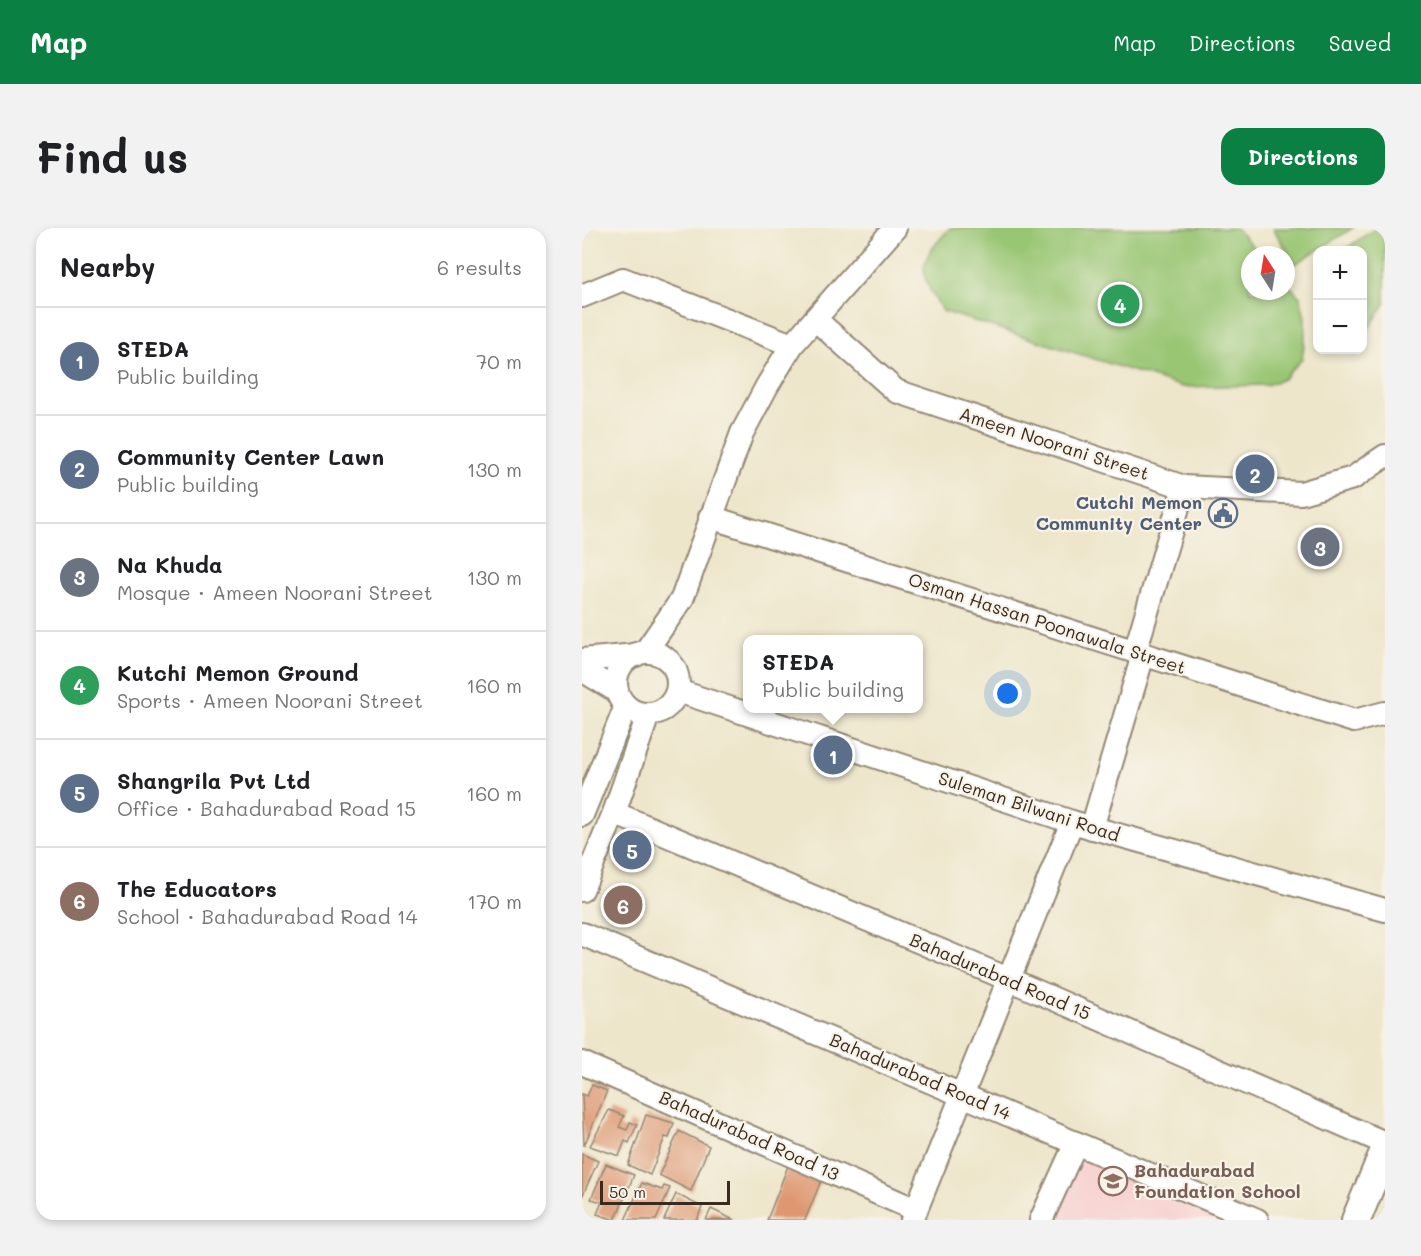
<!DOCTYPE html>
<html lang="en">
<head>
<meta charset="utf-8">
<style>
	:root { --surface:#fff; --page:#f2f2f2; --text:#202124; --muted:#757577; --line:#e0e0e0; --accent:#0b8043 }
	body { margin:0; font-family:Mali,sans-serif; background:var(--page); color:var(--text) }
	.controls { position:absolute; right:18px; top:18px; display:grid; overflow:hidden; border-radius:12px; box-shadow:0 3px 9px #0003 }
	.controls button { width:54px; height:54px; display:grid; place-items:center; padding:0; border:0; border-bottom:2px solid var(--line); background:var(--surface); color:var(--text); font:30px sans-serif }
	.compass { position:absolute; left:659px; top:18px; width:54px; height:54px; border-radius:50%; background:var(--surface); box-shadow:0 3px 9px #0003; rotate:348deg }
	.scale { position:absolute; left:18px; bottom:15px; width:130px; box-sizing:border-box; padding-left:6px; border:3px solid #3b2a1e; border-top:0; font-size:16px; line-height:21px; white-space:nowrap; color:#3b2a1e; -webkit-text-stroke:4px #f7f3e8; paint-order:stroke }
	.you { position:absolute; left:426px; top:466px; width:21px; height:21px; margin:-15px; border:4px solid #fff; border-radius:50%; background:#1a73e8; box-shadow:0 0 0 9px #1a73e833 }
	.badge { display:grid; place-items:center; width:39px; height:39px; border-radius:50%; background:var(--accent); color:#fff; font-size:20px; font-weight:700 }
	.pin { position:absolute; translate:-50% -50%; border:3px solid #fff; box-shadow:0 2px 6px #0006 }
	.popup { position:absolute; left:161px; top:407px; width:180px; height:78px; box-sizing:border-box; display:grid; place-content:center; border-radius:12px; background:var(--surface); filter:drop-shadow(0 2px 4px #0005); font-size:20px; white-space:nowrap; color:var(--muted) }
	.popup b { font-size:22px; color:var(--text) }
	.popup::after { content:''; position:absolute; left:50%; top:100%; margin-left:-12px; border:12px solid transparent; border-top-color:var(--surface) }
	.list { margin:0; padding:0; list-style:none }
	h2 { display:flex; justify-content:space-between; align-items:center; height:78px; margin:0; padding:0 24px; font-size:26px }
	h2 small { font-size:20px; font-weight:400; color:var(--muted) }
	.list li { display:grid; grid-template-columns:39px 1fr auto; gap:18px; align-items:center; box-sizing:border-box; height:108px; padding:0 24px; border-top:2px solid var(--line) }
	.list b { display:block; font-size:22px; white-space:nowrap }
	.list p { margin:0; font-size:20px; white-space:nowrap; color:var(--muted) }
	.list em { font-size:20px; font-style:normal; color:var(--muted) }
	.map { position:relative; flex:none; width:803px; height:992px; overflow:hidden; border-radius:18px }
	header { display:flex; align-items:center; gap:36px; box-sizing:border-box; height:84px; padding:0 30px; background:var(--accent); color:#fff }
	header strong { font-size:28px }
	nav { display:flex; gap:33px; margin-inline-start:auto; font-size:21px }
	.intro { display:flex; align-items:center; justify-content:space-between; box-sizing:border-box; height:144px; padding:0 36px }
	h1 { margin:0; font-size:42px }
	.button { padding:15px 27px; border-radius:18px; background:var(--accent); color:#fff; font-size:21px; font-weight:700 }
	main { display:flex; gap:36px; padding:0 36px }
	aside { flex:1; background:var(--surface); border-radius:18px; box-shadow:0 3px 9px #0003 }
	.map>svg:first-child { display:block }
	.built { fill:#f7d0cf }
	.green { fill:#99c673; stroke:#6a7848; stroke-width:1.5 }
	.building { fill:#de9771 }
	.lines { fill:none; stroke-linecap:round; stroke-linejoin:round }
	.minor-casing { stroke:#948874; stroke-width:26 }
	.major-casing { stroke:#948874; stroke-width:32 }
	.minor { stroke:#fff; stroke-width:22 }
	.major { stroke:#fff; stroke-width:28 }
	.labels { text-anchor:middle; stroke-width:4.5; stroke-linejoin:round; paint-order:stroke }
	.street-label { font-size:18px; fill:#3b2a1e; stroke:#f7f3e8 }
	.service-label { font-size:18px; font-weight:bold; fill:#4e5e75; stroke:#f7f3e8; text-anchor:end }
	.education-label { font-size:18px; font-weight:bold; fill:#785e54; stroke:#f7f3e8; text-anchor:start }
</style>
</head>
<body>
<header>
<strong>Map</strong>
<nav><a>Map</a><a>Directions</a><a>Saved</a></nav>
</header>
<div class="intro"><h1>Find us</h1><a class="button">Directions</a></div>
<main>
<aside>
<h2>Nearby<small>6 results</small></h2>
<ul class="list">
<li><span class="badge" style="background:#5c6f8a">1</span><div><b>STEDA</b><p>Public building</p></div><em>70 m</em></li>
<li><span class="badge" style="background:#5c6f8a">2</span><div><b>Community Center Lawn</b><p>Public building</p></div><em>130 m</em></li>
<li><span class="badge" style="background:#6b7280">3</span><div><b>Na Khuda</b><p>Mosque · Ameen Noorani Street</p></div><em>130 m</em></li>
<li><span class="badge" style="background:#2e9e5b">4</span><div><b>Kutchi Memon Ground</b><p>Sports · Ameen Noorani Street</p></div><em>160 m</em></li>
<li><span class="badge" style="background:#5c6f8a">5</span><div><b>Shangrila Pvt Ltd</b><p>Office · Bahadurabad Road 15</p></div><em>160 m</em></li>
<li><span class="badge" style="background:#8d6e63">6</span><div><b>The Educators</b><p>School · Bahadurabad Road 14</p></div><em>170 m</em></li>
</ul>
</aside>
<div class="map">
<svg width="803" height="992" viewBox="0 0 803 992">
	<rect width="100%" height="100%" fill="#f7f3e8"/>
	<filter id="ink" filterUnits="userSpaceOnUse"><feTurbulence type="fractalNoise" baseFrequency=".0167" numOctaves="2"/><feDisplacementMap in="SourceGraphic" scale="12" xChannelSelector="R" yChannelSelector="G"/><feConvolveMatrix kernelMatrix="1 2 1 2 8 2 1 2 1" color-interpolation-filters="sRGB"/></filter>
	<filter id="wash" filterUnits="userSpaceOnUse"><feTurbulence type="fractalNoise" baseFrequency=".008" numOctaves="4" result="noise"/><feDisplacementMap in="SourceGraphic" scale="24" xChannelSelector="R" yChannelSelector="G"/><feGaussianBlur stdDeviation="1.35" result="paint"/><feColorMatrix in="noise" values="0 0 0 0 0 0 0 0 0 0 0 0 0 0 0 0 0 1.4 0 .05"/><feComposite in="paint" operator="in"/></filter>
	<g filter="url(#wash)">
		<rect width="100%" height="100%" fill="#eee6cb"/>
		<path class="built" d="M494,915l183,77h-218z"/>
		<g class="green">
			<path d="M368,0h286l25,27h-11v36h36v-9l14,15 5,20v20l-3,22 -19,20 -17,6 -83,2 -240,-76c-26,-39 -26,-48 7,-83z"/>
			<path d="M691,0h80l-58,36z"/>
			<path d="M794,0h9v76l-20,30 -3,-84h-18z"/>
		</g>
		<g id="blocks">
			<g class="building">
				<path d="M10,857l15,6 -23,55 -2,-52 5,2z"/>
				<path d="M27,882l15,6 -5,11 8,3 3,-8 7,3 -8,18 -4,-2 -6,15 -29,-10z"/>
				<path d="M64,887l28,8 -5,15 -4,-1 -15,38 -22,-10z"/>
				<path d="M97,903l30,15 -18,45 -32,-16z"/>
				<path d="M0,926l16,7 -16,36z"/>
				<path d="M24,936l28,11 -19,45 -18,-6 5,-12 -11,-3z"/>
				<path d="M206,938l33,15 -16,39h-38z"/>
				<path d="M60,955l20,7 2,-4 6,2 -14,32h-31z"/>
				<path d="M94,966l26,13 -5,13h-33z"/>
				<path d="M129,981l23,11h-28z"/>
			</g>
		</g>
	</g>
	<g filter="url(#ink)">
		<use href="#blocks" fill-opacity="0" stroke="#948874" stroke-width="1.5"/>
		<g class="lines">
			<g class="minor-casing">
				<g id="minor">
					<path d="M0,68l41,-17 169,66"/>
					<path d="M233,91l81,72 288,96 117,6 52,-15 32,-22"/>
					<path d="M128,289l644,204 31,-8"/>
					<path d="M63,424l37,-53 60,-166 25,-47 25,-41 103,-117"/>
					<path d="M553,424l49,-165"/>
					<circle cx="65" cy="455" r="31"/>
					<path d="M0,432l54,-5"/>
					<path d="M0,442l35,21"/>
					<path d="M96,463l394,131 313,88"/>
					<path d="M32,585l394,166 377,164"/>
					<path d="M0,587l44,-109"/>
					<path d="M510,600l51,-173"/>
					<path d="M0,662l32,-77 34,-98"/>
					<path d="M0,706l675,286"/>
					<path d="M0,835l334,147"/>
					<path d="M330,992l160,-398"/>
					<path d="M459,992l35,-77"/>
				</g>
			</g>
			<g class="major-casing">
				<path id="major" d="M774,992l29,-70"/>
			</g>
			<use href="#minor" class="minor"/>
			<use href="#major" class="major"/>
		</g>
	</g>
	<defs>
		<g id="civic-ring" transform="scale(1.5)"><circle r="9.5" fill="#f7f3e8" stroke="#5c6f8a" stroke-width="1.5"/><path d="M-.6-6.5H3V-4.5H.6V-3L4-1V1h2V6H-6V1h2V-1L-.6-3ZM-1.2 2.5V6h2.4V2.5Z" fill="#5c6f8a"/></g>
		<g id="school-ring" transform="scale(1.5)"><circle r="9.5" fill="#f7f3e8" stroke="#8d6e63" stroke-width="1.5"/><path d="M0-5L7-2L0 1L-7-2ZM-4 1L0 2.5L4 1V4Q0 6-4 4Z" fill="#8d6e63"/></g>
	</defs>
	<g fill-rule="evenodd">
		<use href="#civic-ring" x="641" y="285"/>
		<use href="#school-ring" x="531" y="953"/>
	</g>
	<g class="labels">
		<g class="street-label">
			<text transform="translate(472 216) rotate(18)" y="6">Ameen Noorani Street</text>
			<text transform="translate(465 396) rotate(18)" y="6">Osman Hassan Poonawala Street</text>
			<text transform="translate(447 579) rotate(18)" y="6">Suleman Bilwani Road</text>
			<text transform="translate(418 749) rotate(23)" y="6">Bahadurabad Road 15</text>
			<text transform="translate(338 849) rotate(23)" y="6">Bahadurabad Road 14</text>
			<text transform="translate(167 908) rotate(24)" y="6">Bahadurabad Road 13</text>
		</g>
		<g class="service-label">
			<text x="620" y="281">Cutchi Memon<tspan x="620" dy="21">Community Center</tspan></text>
		</g>
		<g class="education-label">
			<text x="552" y="949">Bahadurabad<tspan x="552" dy="21">Foundation School</tspan></text>
		</g>
	</g>
</svg>
<div class="controls">
<button>+</button>
<button>−</button>
</div>
<svg class="compass" viewBox="-18 -18 36 36"><path d="M0-13l5 13h-10z" fill="#e53935"/><path d="M0 13l5-13h-10z" fill="#757577"/></svg>
<div class="scale">50 m</div>
<div class="you"></div>
<div class="pin badge" style="left:251px;top:527px;background:#5c6f8a">1</div>
<div class="popup"><b>STEDA</b>Public building</div>
<div class="pin badge" style="left:673px;top:246px;background:#5c6f8a">2</div>
<div class="pin badge" style="left:738px;top:319px;background:#6b7280">3</div>
<div class="pin badge" style="left:538px;top:76px;background:#2e9e5b">4</div>
<div class="pin badge" style="left:50px;top:622px;background:#5c6f8a">5</div>
<div class="pin badge" style="left:41px;top:677px;background:#8d6e63">6</div>
</div>
</main>
</body>
</html>
